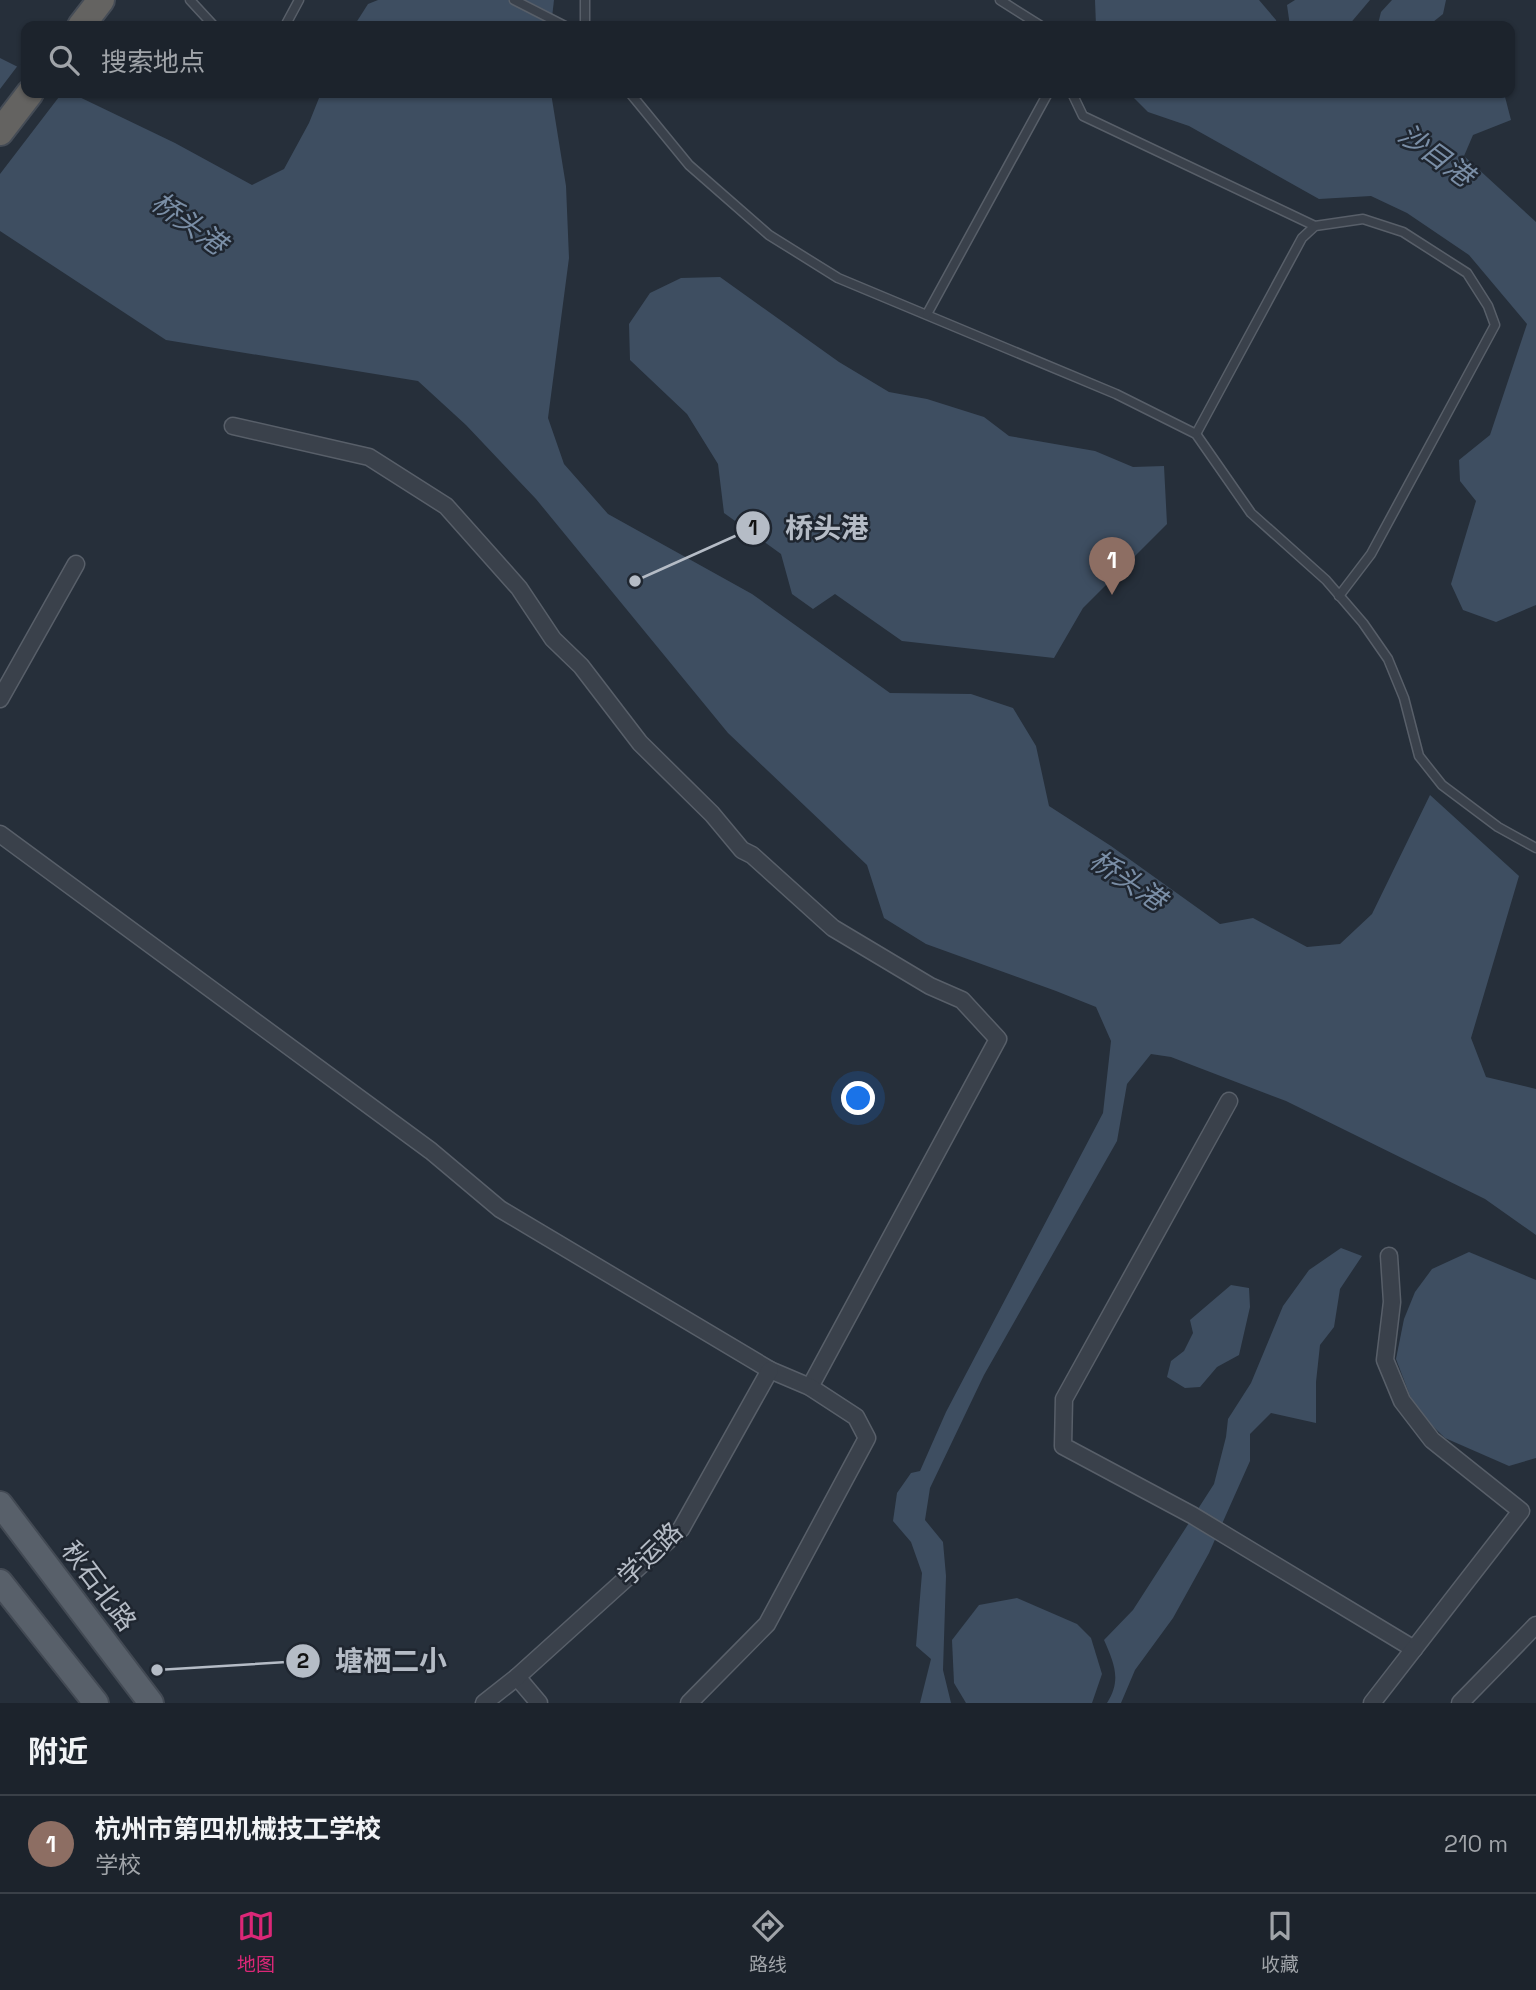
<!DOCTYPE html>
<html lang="zh">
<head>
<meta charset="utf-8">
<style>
	:root { --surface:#1c232c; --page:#292f38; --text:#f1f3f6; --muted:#a0a4a9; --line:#3a4048; --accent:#db2777 }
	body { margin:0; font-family:"Space Grotesk","Noto Sans SC",sans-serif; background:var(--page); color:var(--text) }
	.you { position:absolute; left:859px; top:1099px; width:24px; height:24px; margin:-18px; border:5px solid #fff; border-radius:50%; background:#1a73e8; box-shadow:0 0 0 10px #1a73e833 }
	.badge { display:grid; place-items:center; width:46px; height:46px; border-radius:50%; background:var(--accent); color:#fff; font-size:23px; font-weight:700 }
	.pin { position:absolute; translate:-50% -58px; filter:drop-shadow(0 2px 4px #0008) }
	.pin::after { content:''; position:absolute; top:37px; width:24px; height:21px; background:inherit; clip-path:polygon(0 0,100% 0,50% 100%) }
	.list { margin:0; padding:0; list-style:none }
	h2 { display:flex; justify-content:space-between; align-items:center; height:91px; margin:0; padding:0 28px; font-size:30px }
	h2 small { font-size:23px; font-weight:400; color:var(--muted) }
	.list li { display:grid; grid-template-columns:46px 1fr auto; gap:21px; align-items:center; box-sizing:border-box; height:98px; padding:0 28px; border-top:2px solid var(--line) }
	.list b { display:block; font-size:26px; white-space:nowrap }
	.list p { margin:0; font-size:23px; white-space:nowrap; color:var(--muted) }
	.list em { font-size:23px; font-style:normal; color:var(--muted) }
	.icon { flex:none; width:38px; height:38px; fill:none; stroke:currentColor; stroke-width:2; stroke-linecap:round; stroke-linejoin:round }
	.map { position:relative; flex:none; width:1536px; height:1703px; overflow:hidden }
	.search { position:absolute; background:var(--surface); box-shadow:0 2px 5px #0004; left:21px; right:21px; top:21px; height:77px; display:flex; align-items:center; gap:18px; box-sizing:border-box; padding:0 24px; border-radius:14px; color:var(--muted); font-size:26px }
	.sheet { height:189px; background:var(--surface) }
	nav { display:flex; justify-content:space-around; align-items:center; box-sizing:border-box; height:98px; border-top:2px solid var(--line); background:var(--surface); font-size:19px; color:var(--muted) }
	nav a { display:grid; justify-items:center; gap:4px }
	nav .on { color:var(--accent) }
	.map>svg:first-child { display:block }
	.water { fill:#3e4e61 }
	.pier { fill:#262f3a }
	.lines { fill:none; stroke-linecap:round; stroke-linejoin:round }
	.service-casing { stroke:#585f69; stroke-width:11 }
	.minor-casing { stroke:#585f69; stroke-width:19 }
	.primary-casing { stroke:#434a54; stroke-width:28 }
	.trunk-casing { stroke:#454c56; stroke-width:30 }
	.service { stroke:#3a414b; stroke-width:8 }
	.minor { stroke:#3a414b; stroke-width:16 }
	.primary { stroke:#58606a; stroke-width:24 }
	.trunk { stroke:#646361; stroke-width:26 }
	.labels { text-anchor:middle; stroke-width:5; stroke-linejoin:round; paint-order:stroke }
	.street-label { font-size:26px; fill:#b5bcc6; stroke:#1f2630 }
	.water-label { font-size:28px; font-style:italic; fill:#7a8ea6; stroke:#1f2630 }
	.leader { fill:none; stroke:#b5bcc6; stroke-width:2.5 }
	.callout-dot { fill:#b5bcc6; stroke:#1f2630; stroke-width:2.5 }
	.mark-label { font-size:21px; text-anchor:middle; font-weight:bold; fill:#111 }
	.callout-label { font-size:28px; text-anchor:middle; font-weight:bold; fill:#b5bcc6; stroke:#1f2630; stroke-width:5; stroke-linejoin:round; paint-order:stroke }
</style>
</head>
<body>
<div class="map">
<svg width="1536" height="1703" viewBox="0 0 1536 1703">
	<rect width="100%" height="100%" fill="#262f3a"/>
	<g class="water">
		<path d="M378,0h176l-3,26h-197l14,-22z"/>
		<path d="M1095,0h164l17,20 1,6h-181z"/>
		<path d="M1295,0h75l-22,26h-58l-3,-21z"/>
		<path d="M1392,0h54l-3,14 -15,12 -50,-2 3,-12z"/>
		<path d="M0,58l26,13v22h45l104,50 77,42 32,-16 25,-46 12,-30h230l15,93 3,72 -21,160 16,46 44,50 144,80 138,99 81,1 42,14 23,38 13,60 62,40 109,78 33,-6 54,29 33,-3 32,-30 58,-119 89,81 -48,162 15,39 50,12v146l-51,-36 -199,-98 -115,-44 -20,-3 -24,30 -10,57 -133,234 -54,113 -5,32 18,22 3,34 -3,94 8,33h-31l11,-44 -15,-13 6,-73 -11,-31 -18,-21 4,-28 14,-20 9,-2 26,-59 157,-299 8,-72 -15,-34 -40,-16 -130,-47 -42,-26 -17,-53 -139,-132 -192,-234 -70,-74 -48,-44 -252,-41 -166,-109z"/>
		<path d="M1129,93h375l7,27 -38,15 -9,21 72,66v383l-40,17 -33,-12 -12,-26 25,-83 -16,-20 -1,-21 31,-25 37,-111 -58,-69 -62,-42 -36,-17 -52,3 -130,-73 -41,-14z"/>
		<path d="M720,277l119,85 50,30 38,7 57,18 25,19 86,15 38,16 31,-1 3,58 -84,84 -29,50 -152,-17 -67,-47 -22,15 -21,-15 -11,-40 -57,-41 -6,-49 -31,-50 -57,-54 -1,-36 21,-31 31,-15z"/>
		<path d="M1341,1248l21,8 -22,33 -6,38 -14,18 -4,37v41l-45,-10 -21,21v27l-41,92 -36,65 -38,52 -14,33h-14c15,-23 7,-40 -3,-63l29,-30 81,-126 12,-47 2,-18 23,-36 32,-77 26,-36z"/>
		<path d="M1469,1252l67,28v178l-27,8 -64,-28 -30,-29 -19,-50 8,-40 11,-27 17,-23z"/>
		<path d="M1231,1285l18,3 1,19 -11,48 -22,12 -17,20 -15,1 -18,-11 4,-16 13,-10 9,-18 -3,-13z"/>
		<path d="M1017,1598l60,26 14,14 11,36 -10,29h-126l-12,-20 -2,-43 27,-35z"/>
	</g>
	<path class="pier" d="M19,64l7,3v26h36l-62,81v-85z"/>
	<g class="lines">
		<g class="service-casing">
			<g id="service">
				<path d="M190,0l24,26"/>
				<path d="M514,0l51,26"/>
				<path d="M585,0v26"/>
				<path d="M1000,0l41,26"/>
				<path d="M285,26l14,-26"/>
				<path d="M630,93l59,72 80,70 69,43 278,116 80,40 55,79 75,67 37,43 25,36 16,39 15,58 23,29 56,42 38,21"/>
				<path d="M1072,93l11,23 232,110"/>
				<path d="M927,314l121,-221"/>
				<path d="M1196,434l106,-196 13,-12 48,-7 40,13 64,41 21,33 7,19 -124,229 -32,42"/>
			</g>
		</g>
		<g class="minor-casing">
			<g id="minor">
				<path d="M233,426l136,31 77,49 73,82 34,51 28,27 59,77 72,71 30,36 10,5 81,73 97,58 32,14 36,39 -188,348"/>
				<path d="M0,699l76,-135"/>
				<path d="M0,834l431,317 69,58 270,161 40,17 46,30 11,21 -100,186 -78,79"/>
				<path d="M1229,1101l-165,298 -1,47 129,69 222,134"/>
				<path d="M517,1677l22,26"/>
				<path d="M484,1703l33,-26 164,-148 89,-159"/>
				<path d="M1372,1703l149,-192 -89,-71 -30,-39 -17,-41 7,-58 -3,-46"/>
				<path d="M1460,1703l76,-78"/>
			</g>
		</g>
		<g class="primary-casing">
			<g id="primary">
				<path d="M0,1504l151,199"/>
				<path d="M0,1582l96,121"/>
			</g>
		</g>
		<g class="trunk-casing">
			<g id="trunk">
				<path d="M81,26l20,-26"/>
				<path d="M0,132l30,-39"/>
			</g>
		</g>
		<use href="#service" class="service"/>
		<use href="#minor" class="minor"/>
		<use href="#primary" class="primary"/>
		<use href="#trunk" class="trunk"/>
	</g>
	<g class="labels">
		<g class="street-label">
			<text transform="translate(650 1554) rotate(-44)" y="9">学运路</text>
			<text transform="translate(99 1586) rotate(53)" y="9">秋石北路</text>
		</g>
		<g class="water-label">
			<text transform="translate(1436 155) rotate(36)" y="10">沙目港</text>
			<text transform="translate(189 223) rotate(36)" y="10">桥头港</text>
			<text transform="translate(1128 880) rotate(34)" y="10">桥头港</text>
		</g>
	</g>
	<path class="leader" d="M635 581L753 528M157 1670L303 1661"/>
	<g class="callout-dot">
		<circle cx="635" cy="581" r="7"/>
		<circle cx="157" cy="1670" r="7"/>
		<circle cx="753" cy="528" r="18"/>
		<circle cx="303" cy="1661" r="18"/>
	</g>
	<g class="mark-label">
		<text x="753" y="535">1</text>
		<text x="303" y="1668">2</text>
	</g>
	<g class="callout-label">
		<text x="827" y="538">桥头港</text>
		<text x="391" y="1671">塘栖二小</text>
	</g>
</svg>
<div class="you"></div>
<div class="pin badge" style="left:1112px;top:595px;background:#8d6e63">1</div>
<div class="search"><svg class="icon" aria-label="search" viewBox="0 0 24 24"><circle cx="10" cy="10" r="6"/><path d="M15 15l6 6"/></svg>搜索地点</div>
</div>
<section class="sheet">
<h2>附近<small></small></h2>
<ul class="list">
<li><span class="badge" style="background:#8d6e63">1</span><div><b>杭州市第四机械技工学校</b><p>学校</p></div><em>210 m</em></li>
</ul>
</section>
<nav>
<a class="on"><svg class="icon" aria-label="map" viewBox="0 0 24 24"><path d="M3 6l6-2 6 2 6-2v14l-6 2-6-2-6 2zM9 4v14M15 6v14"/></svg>地图</a>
<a><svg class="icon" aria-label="directions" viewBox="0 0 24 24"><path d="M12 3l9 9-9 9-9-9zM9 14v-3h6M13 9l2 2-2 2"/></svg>路线</a>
<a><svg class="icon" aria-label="saved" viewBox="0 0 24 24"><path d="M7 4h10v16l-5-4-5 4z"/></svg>收藏</a>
</nav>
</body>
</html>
